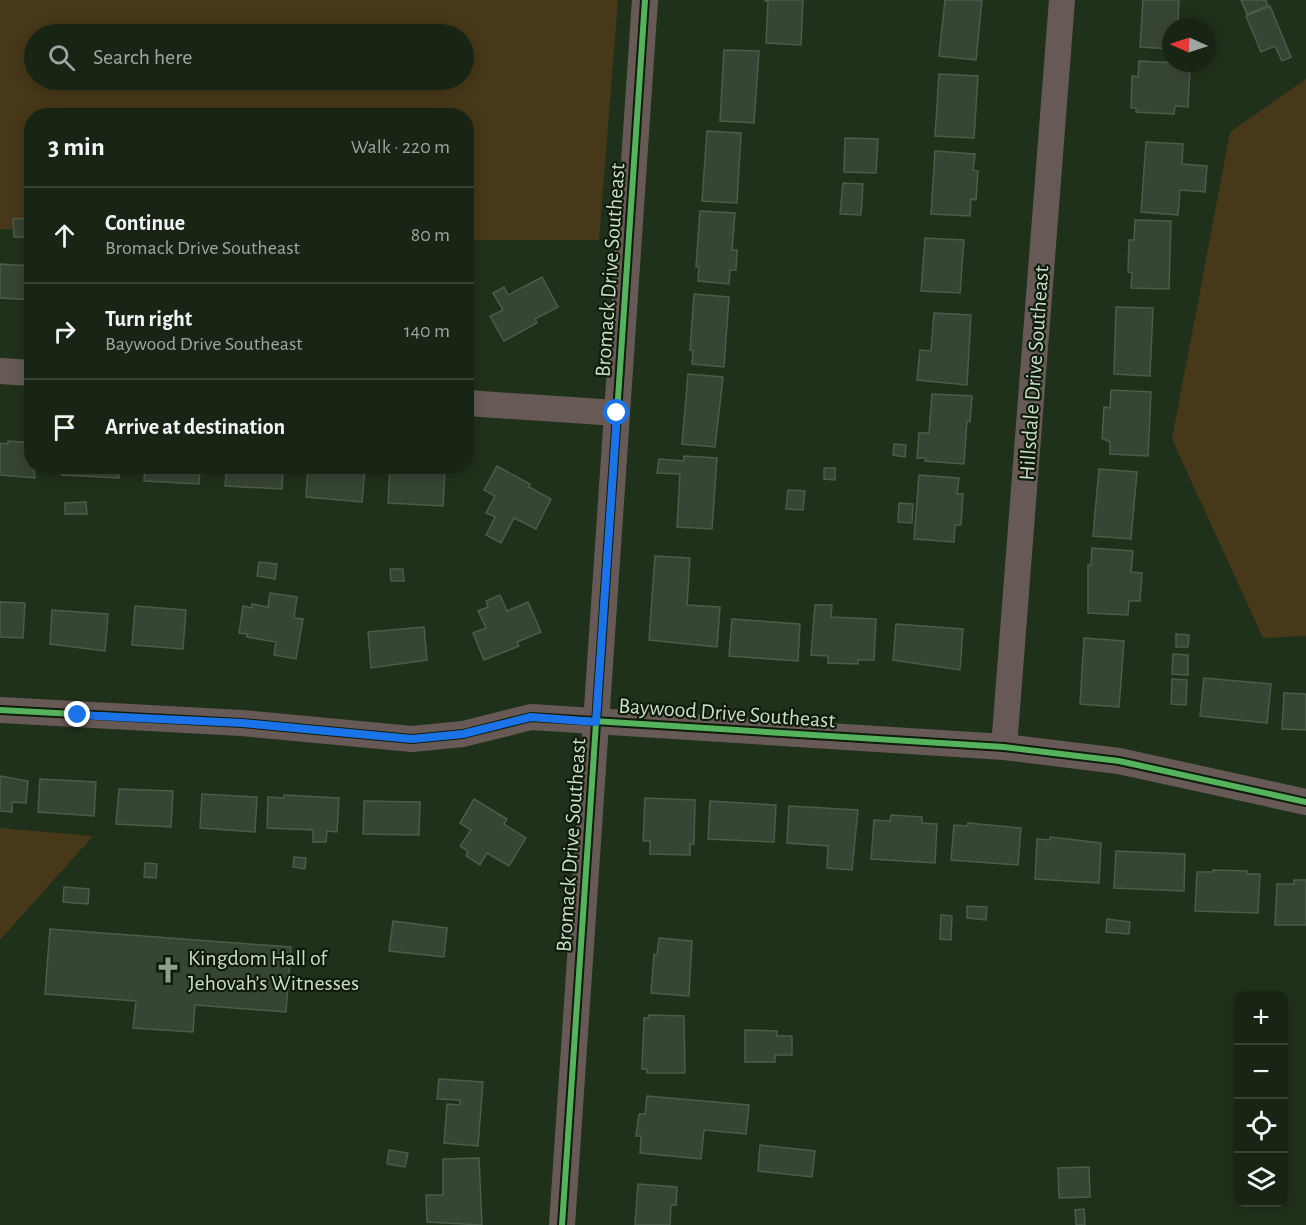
<!DOCTYPE html>
<html lang="en">
<head>
<meta charset="utf-8">
<style>
	:root { --surface:#182514; --page:#253122; --text:#f1f3f6; --muted:#9fa5a0; --line:#364234 }
	body { margin:0; font-family:"Alegreya Sans",sans-serif; background:var(--page); color:var(--text) }
	.controls { position:absolute; right:18px; bottom:18px; display:grid; overflow:hidden; border-radius:12px; box-shadow:0 3px 15px #0003 }
	.controls button { width:54px; height:54px; display:grid; place-items:center; padding:0; border:0; border-bottom:2px solid var(--line); background:var(--surface); color:var(--text); font:30px sans-serif }
	.compass { position:absolute; left:1162px; top:18px; width:54px; height:54px; border-radius:50%; background:var(--surface); box-shadow:0 3px 15px #0003; rotate:273deg }
	.stop { position:absolute; width:18px; height:18px; margin:-14px; border:4px solid #1a73e8; border-radius:50%; background:#fff }
	.stop.end { background:#1a73e8; border-color:#fff; box-shadow:0 2px 6px #0008 }
	.list { margin:0; padding:0; list-style:none }
	h2 { display:flex; justify-content:space-between; align-items:center; height:78px; margin:0; padding:0 24px; font-size:26px }
	h2 small { font-size:20px; font-weight:400; color:var(--muted) }
	.list li { display:grid; grid-template-columns:39px 1fr auto; gap:18px; align-items:center; box-sizing:border-box; height:96px; padding:0 24px; border-top:2px solid var(--line) }
	.list b { display:block; font-size:22px; white-space:nowrap }
	.list p { margin:0; font-size:20px; white-space:nowrap; color:var(--muted) }
	.list em { font-size:20px; font-style:normal; color:var(--muted) }
	.icon { flex:none; width:33px; height:33px; fill:none; stroke:currentColor; stroke-width:2; stroke-linecap:round; stroke-linejoin:round }
	.map { position:relative; flex:none; width:1306px; height:1225px; overflow:hidden }
	.search { position:absolute; background:var(--surface); box-shadow:0 3px 15px #0003; left:24px; top:24px; width:450px; height:66px; display:flex; align-items:center; gap:15px; box-sizing:border-box; padding:0 21px; border-radius:33px; color:var(--muted); font-size:22px }
	.panel { position:absolute; background:var(--surface); box-shadow:0 3px 15px #0003; left:24px; top:108px; width:450px; height:366px; border-radius:24px }
	.map>svg:first-child { display:block }
	.green { fill:#463818; fill-rule:evenodd }
	.building { fill:#374534; stroke:#4d5b49; stroke-width:1.5 }
	.lines { fill:none; stroke-linecap:round; stroke-linejoin:round }
	.minor { stroke:#675a56; stroke-width:26 }
	.cycleway-casing { stroke:#0f1c0c; stroke-width:10 }
	.cycleway { stroke:#56b35d; stroke-width:6 }
	.route { stroke:#1a73e8; stroke-width:8 }
	.labels { text-anchor:middle; stroke-width:4.5; stroke-linejoin:round; paint-order:stroke }
	.street-label { font-size:22px; fill:#cbddc7; stroke:#0f1c0c }
	.poi-label { font-size:22px; fill:#cbddc7; stroke:#0f1c0c; text-anchor:start }
</style>
</head>
<body>
<div class="map">
<svg width="1306" height="1225" viewBox="0 0 1306 1225">
	<rect width="100%" height="100%" fill="#20311b"/>
	<g class="green">
		<path d="M0,0h618l-19,240h-132l-1,-124h-434l-1,114 -31,-1zM34,34h430v46h-430z"/>
		<path d="M1306,79v557l-43,2 -91,-199 58,-307z"/>
		<path d="M0,828l93,8 -93,104z"/>
	</g>
	<g class="building">
		<path d="M764,0h39l-2,45 -35,-2 2,-41z"/>
		<path d="M945,0h37l-6,60 -37,-4z"/>
		<path d="M1143,0h36l-1,22h12v5h-19v22l-31,-2z"/>
		<path d="M1241,0h25l2,6 -21,8z"/>
		<path d="M1270,6l21,51 -9,4 -7,-15 -14,6 -15,-36z"/>
		<path d="M724,50l35,1 -5,72 -34,-2z"/>
		<path d="M1139,61l38,2v5l13,1 -2,38 -13,-1 -1,8 -38,-2v-4h-5l1,-32 6,1z"/>
		<path d="M939,74l39,2 -4,62 -39,-2z"/>
		<path d="M707,131l34,2 -4,70 -35,-2z"/>
		<path d="M845,138l33,1 -2,34 -32,-1z"/>
		<path d="M1146,142l37,2 -1,20 25,2 -2,26 -25,-2 -2,25 -37,-3z"/>
		<path d="M935,151l40,3 -2,16 5,1 -2,29 -5,-1 -1,17 -39,-2z"/>
		<path d="M843,183l20,1 -2,31 -21,-1z"/>
		<path d="M700,211l35,2 -3,37h5l-1,20h-6l-1,14 -31,-3 1,-14h-3z"/>
		<path d="M31,218v19h-17l-1,-18z"/>
		<path d="M1135,220l36,1 -2,68 -38,-1 1,-15 -4,-1 1,-32h5z"/>
		<path d="M925,238l39,2 -4,53 -39,-2z"/>
		<path d="M0,264l32,2v34l-32,-2z"/>
		<path d="M542,277l16,30 -23,12 2,4 -33,18 -14,-25 13,-6 -10,-17 11,-6 4,8z"/>
		<path d="M694,294l35,3 -5,70 -32,-3 1,-13 -3,-1z"/>
		<path d="M1116,307l37,1 -3,68 -36,-2z"/>
		<path d="M934,313l37,2 -4,70 -50,-5 3,-30 11,1z"/>
		<path d="M688,374l35,3 -8,70 -33,-3z"/>
		<path d="M1111,390l40,2 -3,64 -38,-2v-12l-8,-4 2,-31 6,1z"/>
		<path d="M932,394l40,2 -2,26 -3,-1 -3,43 -39,-3 1,-3h-9l2,-25h10z"/>
		<path d="M8,441l24,2 3,35 -35,-3v-32l8,1z"/>
		<path d="M894,444l12,1 -1,12 -12,-2z"/>
		<path d="M684,456l33,2 -5,71 -35,-2 3,-53 -23,-1 2,-14 25,2z"/>
		<path d="M63,466h56v12l-57,-3z"/>
		<path d="M145,466h55l-1,18 -55,-3z"/>
		<path d="M227,466h56l-1,23 -57,-3z"/>
		<path d="M308,466l57,2 -3,34 -56,-5z"/>
		<path d="M497,466l33,18 -1,3 22,12 -15,30 -22,-11 -13,25 -15,-8 9,-18 -9,-4 9,-17 -11,-6z"/>
		<path d="M390,468l55,4 -2,34 -55,-3z"/>
		<path d="M824,468h11v12l-11,-1z"/>
		<path d="M1099,469l38,3 -6,67 -38,-3z"/>
		<path d="M919,475l40,3 -2,16h6l-2,31h-6l-1,17 -40,-3z"/>
		<path d="M788,490l17,1 -2,19 -17,-1z"/>
		<path d="M86,502l1,12h-22v-11z"/>
		<path d="M899,503l14,1 -1,19 -14,-1z"/>
		<path d="M1092,548l41,3 -2,21 11,1 -2,28h-11l-1,14 -40,-2v-48h3z"/>
		<path d="M655,556l35,2 -3,47 33,2 -3,40 -68,-7z"/>
		<path d="M259,562l18,2 -2,15 -18,-3z"/>
		<path d="M390,569h13l1,12h-13z"/>
		<path d="M270,593l27,4 -3,21 9,1 -7,40 -22,-4 2,-13 -29,-5v-3l-8,-1 4,-27 9,2v-4l16,3z"/>
		<path d="M500,595l7,16 21,-9 13,30 -24,10 2,4 -35,14 -11,-27 13,-5 -8,-17 10,-4 -2,-6z"/>
		<path d="M0,602l25,1 -2,35 -23,-1z"/>
		<path d="M815,605h17l-1,12 45,2 -2,41h-16v4l-30,-1v-7l-17,-1z"/>
		<path d="M135,606l51,4 -3,39 -51,-4z"/>
		<path d="M52,610l56,4 -3,37 -55,-7z"/>
		<path d="M732,619l68,5 -2,37 -69,-5z"/>
		<path d="M896,624l67,5 -3,41 -67,-10z"/>
		<path d="M424,627l3,33 -56,8 -3,-36z"/>
		<path d="M1176,634l13,1 -1,12h-12z"/>
		<path d="M1084,638l40,3 -5,66 -39,-3z"/>
		<path d="M1173,654l15,1v20l-16,-1z"/>
		<path d="M1204,678l67,6 -4,39 -67,-7z"/>
		<path d="M1172,679l15,1 -1,25 -15,-1z"/>
		<path d="M1284,693l22,1v36l-24,-1z"/>
		<path d="M0,776l28,5 -2,22 -14,-1v10l-12,-1z"/>
		<path d="M40,779l56,3 -2,34 -56,-4z"/>
		<path d="M119,789l54,2 -2,36 -55,-3z"/>
		<path d="M202,794l55,3 -2,35 -55,-4z"/>
		<path d="M284,795l55,3 -2,34 -10,-1 -1,11h-13v-12l-46,-2 1,-31 16,1z"/>
		<path d="M645,798l50,2 -1,44h-4v11l-40,-1v-13h-7z"/>
		<path d="M474,799l33,20 -3,5 22,14 -17,28 -22,-13 -7,12 -14,-9 2,-5 -8,-5 11,-16 -11,-7z"/>
		<path d="M364,801l56,1 -1,33 -56,-1z"/>
		<path d="M710,801l66,4 -2,37 -66,-3z"/>
		<path d="M789,806l69,4 -6,60 -25,-2 1,-22 -41,-3z"/>
		<path d="M891,815l31,2v6l15,1 -2,39 -64,-4 3,-39 16,1z"/>
		<path d="M968,823l53,5 -3,37 -67,-5 3,-35 13,1z"/>
		<path d="M1050,837l51,6 -2,40 -64,-4 2,-40 13,1z"/>
		<path d="M1116,851l69,3 -1,37 -70,-3z"/>
		<path d="M294,857l12,1 -1,11 -12,-2z"/>
		<path d="M145,863l12,1 -1,14 -12,-1z"/>
		<path d="M1213,870l34,1v3h13l-2,39 -63,-2 2,-39h16z"/>
		<path d="M1294,880h12v45h-31l2,-41h17z"/>
		<path d="M64,887l25,2 -1,15 -25,-2z"/>
		<path d="M967,906l20,1 -1,13 -19,-2z"/>
		<path d="M941,915l11,1 -1,24 -11,-1z"/>
		<path d="M1107,919l23,3 -1,12 -23,-2z"/>
		<path d="M393,921l54,7 -3,29 -55,-6z"/>
		<path d="M50,929l241,18 -5,65 -91,-7 -2,27 -60,-4 3,-27 -91,-7z"/>
		<path d="M659,938l33,3 -3,55 -38,-3 3,-39 3,1z"/>
		<path d="M649,1015l35,1 1,57h-38v-4h-5l2,-51h5z"/>
		<path d="M745,1030l32,1v5h15v19h-17v7h-30z"/>
		<path d="M439,1079l44,3 -5,64 -34,-3 3,-39 13,1v-5l-23,-1z"/>
		<path d="M647,1096l102,9 -3,29 -42,-4 -3,29 -61,-6 1,-17h-5l3,-22h6z"/>
		<path d="M760,1145l55,6 -3,26 -54,-6z"/>
		<path d="M389,1150l19,3 -3,14 -18,-3z"/>
		<path d="M479,1158l3,67 -55,-3 -1,-27h17v-36z"/>
		<path d="M1089,1167l1,30 -31,1 -1,-30z"/>
		<path d="M638,1184l39,3 -1,18h-5l-1,20h-35z"/>
		<path d="M1084,1209l1,16h-9l-1,-15z"/>
	</g>
	<g class="lines">
		<g class="minor">
			<path d="M0,371l32,2"/>
			<path d="M466,403l151,10"/>
			<path d="M0,710l242,13 170,16 51,-5 68,-17 473,30 115,14 187,41"/>
			<path d="M1004,747l58,-747"/>
			<path d="M562,1225l83,-1225"/>
		</g>
		<g class="cycleway-casing">
			<g id="cycleway">
				<path d="M0,710l242,13 170,16 51,-5 68,-17 473,30 115,14 187,41"/>
				<path d="M562,1225l83,-1225"/>
			</g>
		</g>
		<use href="#cycleway" class="cycleway"/>
	</g>
	<g class="lines">
		<path class="route" d="M78,715l164,8 170,16 51,-5 68,-17 65,5 21,-309"/>
	</g>
	<defs>
		<g id="church-bare" transform="scale(2.07)"><path d="M-1.2-6h2.4v3.5h3.3v2.4h-3.3V6h-2.4V-.1h-3.3v-2.4h3.3Z" fill="#8fa18b" stroke="#0f1c0c" stroke-width="2.5" paint-order="stroke"/></g>
	</defs>
	<g fill-rule="evenodd">
		<use href="#church-bare" x="168" y="970"/>
	</g>
	<g class="labels">
		<g class="street-label">
			<text transform="translate(609 270) rotate(-86)" y="8">Bromack Drive Southeast</text>
			<text transform="translate(1033 373) rotate(-86)" y="8">Hillsdale Drive Southeast</text>
			<text transform="translate(727 712) rotate(4)" y="8">Baywood Drive Southeast</text>
			<text transform="translate(570 845) rotate(-86)" y="8">Bromack Drive Southeast</text>
		</g>
		<g class="poi-label">
			<text x="188" y="965">Kingdom Hall of<tspan x="188" dy="25">Jehovah’s Witnesses</tspan></text>
		</g>
	</g>
</svg>
<div class="controls">
<button>+</button>
<button>−</button>
<button><svg class="icon" aria-label="locate" viewBox="0 0 24 24"><circle cx="12" cy="12" r="6"/><path d="M12 2v4M12 18v4M2 12h4M18 12h4"/></svg></button>
<button><svg class="icon" aria-label="layers" viewBox="0 0 24 24"><path d="M12 4l9 5-9 5-9-5zM3 14l9 5 9-5"/></svg></button>
</div>
<svg class="compass" viewBox="-18 -18 36 36"><path d="M0-13l5 13h-10z" fill="#e53935"/><path d="M0 13l5-13h-10z" fill="#9fa5a0"/></svg>
<div class="stop" style="left:617px;top:413px"></div>
<div class="stop end" style="left:78px;top:715px"></div>
<div class="search"><svg class="icon" aria-label="search" viewBox="0 0 24 24"><circle cx="10" cy="10" r="6"/><path d="M15 15l6 6"/></svg>Search here</div>
<section class="panel">
<h2>3 min<small>Walk · 220 m</small></h2>
<ul class="list">
<li><svg class="icon" aria-label="ahead" viewBox="0 0 24 24"><path d="M12 20V5M6 11l6-6 6 6"/></svg><div><b>Continue</b><p>Bromack Drive Southeast</p></div><em>80 m</em></li>
<li><svg class="icon" aria-label="right" viewBox="0 0 24 24"><path d="M7 20v-9h11M14 6l5 5-5 5"/></svg><div><b>Turn right</b><p>Baywood Drive Southeast</p></div><em>140 m</em></li>
<li><svg class="icon" aria-label="arrive" viewBox="0 0 24 24"><path d="M6 21V4h12l-3 4 3 4H6"/></svg><div><b>Arrive at destination</b></div></li>
</ul>
</section>
</div>
</body>
</html>
